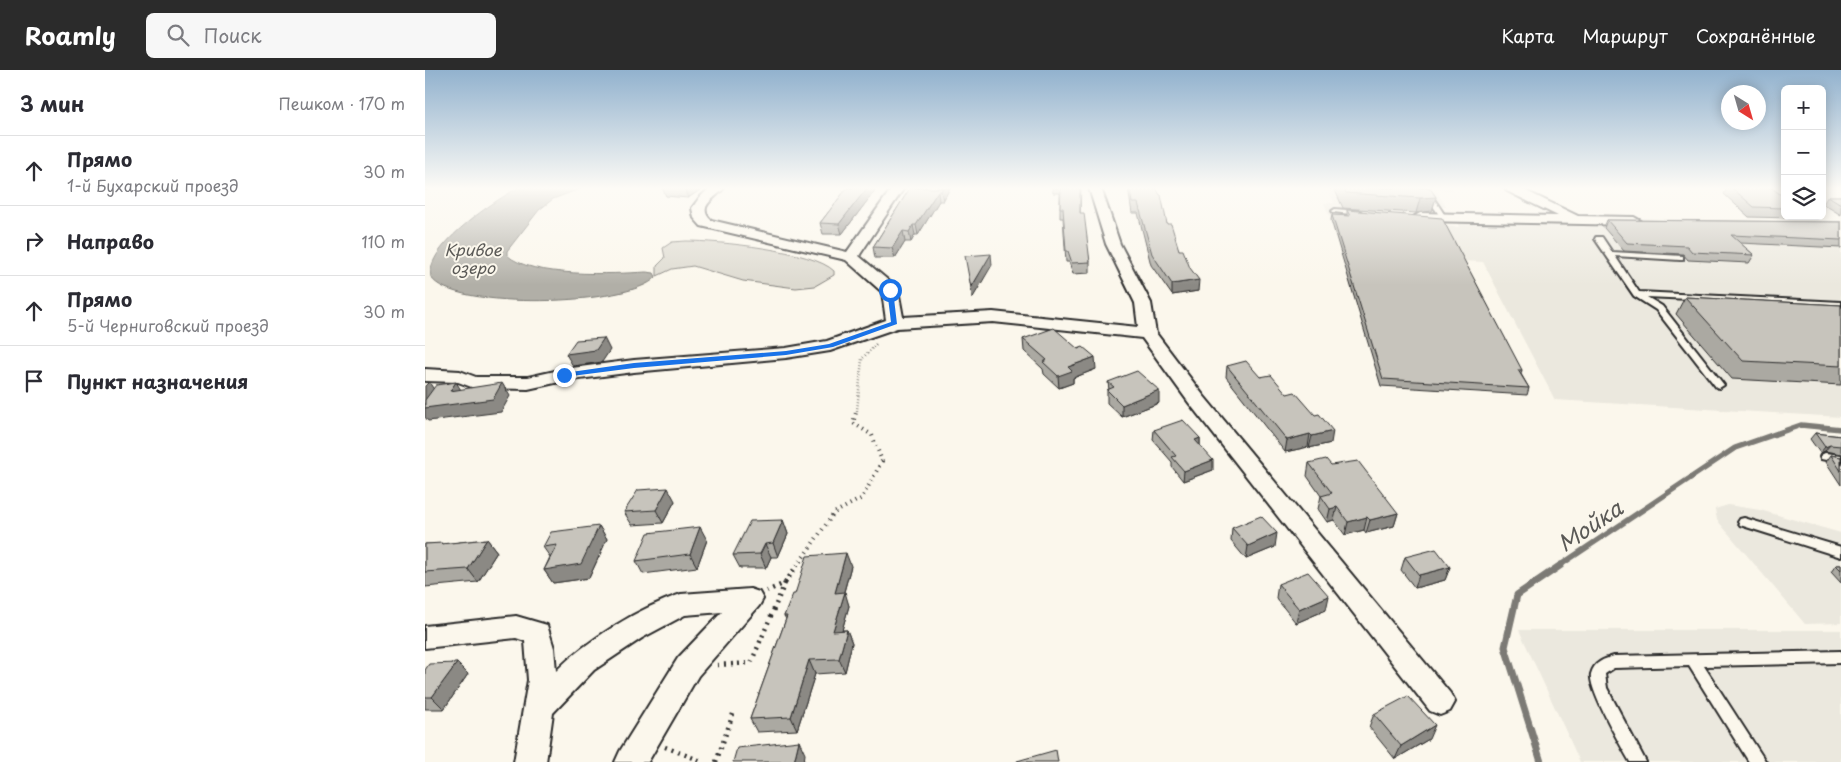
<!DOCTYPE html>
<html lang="ru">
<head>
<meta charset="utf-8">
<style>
	:root { --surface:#fff; --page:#f7f7f7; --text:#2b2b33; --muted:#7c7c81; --line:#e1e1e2; --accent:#2b2b2b }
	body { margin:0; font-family:"Playpen Sans",sans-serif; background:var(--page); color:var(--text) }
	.controls { position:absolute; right:15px; top:15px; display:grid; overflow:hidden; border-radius:8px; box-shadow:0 2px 12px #0003 }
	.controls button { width:45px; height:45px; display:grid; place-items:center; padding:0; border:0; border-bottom:1px solid var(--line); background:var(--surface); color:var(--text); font:25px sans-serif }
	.compass { position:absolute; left:1296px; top:15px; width:45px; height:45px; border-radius:50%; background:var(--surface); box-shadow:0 2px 12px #0003; rotate:143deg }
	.stop { position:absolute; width:15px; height:15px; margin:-11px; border:4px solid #1a73e8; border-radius:50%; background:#fff }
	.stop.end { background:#1a73e8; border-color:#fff; box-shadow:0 1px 5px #0008 }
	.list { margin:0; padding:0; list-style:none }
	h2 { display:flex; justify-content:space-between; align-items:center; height:65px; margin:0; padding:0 20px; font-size:21px }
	h2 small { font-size:16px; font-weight:400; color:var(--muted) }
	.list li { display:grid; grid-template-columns:32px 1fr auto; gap:15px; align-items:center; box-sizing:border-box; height:70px; padding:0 20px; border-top:1px solid var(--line) }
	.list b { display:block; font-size:19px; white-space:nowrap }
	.list p { margin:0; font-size:16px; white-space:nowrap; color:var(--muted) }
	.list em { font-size:16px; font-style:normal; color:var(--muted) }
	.icon { flex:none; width:28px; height:28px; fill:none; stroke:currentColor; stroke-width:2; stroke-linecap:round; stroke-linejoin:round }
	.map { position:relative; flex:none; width:1416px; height:692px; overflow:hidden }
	header { display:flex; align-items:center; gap:30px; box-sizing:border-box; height:70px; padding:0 25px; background:var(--accent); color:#fff }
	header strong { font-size:24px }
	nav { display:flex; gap:28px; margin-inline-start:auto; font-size:18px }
	.search { width:350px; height:45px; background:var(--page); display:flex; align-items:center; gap:12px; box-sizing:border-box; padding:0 18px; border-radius:8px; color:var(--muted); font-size:19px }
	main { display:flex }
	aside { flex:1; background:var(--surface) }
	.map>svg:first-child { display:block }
	.built { fill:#ebe8de }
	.green { fill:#dddad0; stroke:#84827e }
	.water { fill:#b1afa7; stroke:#7b7a75 }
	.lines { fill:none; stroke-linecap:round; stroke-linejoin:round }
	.stream-far1 { stroke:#7b7a75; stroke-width:5.5 }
	.stream { stroke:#7b7a75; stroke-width:7 }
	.service-casing { stroke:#2b2b2b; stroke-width:4 }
	.minor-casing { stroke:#2b2b2b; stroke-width:4 }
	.path-far2 { stroke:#2b2b2b; stroke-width:2.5; stroke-dasharray:0.5 2.5; stroke-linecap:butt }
	.path-far1 { stroke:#2b2b2b; stroke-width:4; stroke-dasharray:1 4.5; stroke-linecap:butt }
	.path { stroke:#2b2b2b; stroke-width:4.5; stroke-dasharray:2 5; stroke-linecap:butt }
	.service { fill:#fbf7ec; fill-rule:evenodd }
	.minor { fill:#fbf7ec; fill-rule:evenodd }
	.rail { stroke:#2b2b2b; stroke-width:2.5 }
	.wall { fill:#aba9a2; stroke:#2b2b2b }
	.shaded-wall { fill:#8b8984; stroke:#2b2b2b }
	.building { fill:#c7c4bc; stroke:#2b2b2b }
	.route { fill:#1a73e8 }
	.labels { text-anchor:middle; stroke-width:4; stroke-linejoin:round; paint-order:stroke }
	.far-water-label { font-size:16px; font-style:italic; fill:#5a5956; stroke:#fbf7ec }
	.near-water-label { font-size:22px; font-style:italic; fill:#5a5956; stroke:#fbf7ec }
</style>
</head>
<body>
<header>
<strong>Roamly</strong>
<div class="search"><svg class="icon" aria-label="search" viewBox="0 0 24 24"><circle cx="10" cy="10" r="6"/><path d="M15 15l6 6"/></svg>Поиск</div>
<nav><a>Карта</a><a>Маршрут</a><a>Сохранённые</a></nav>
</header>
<main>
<aside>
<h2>3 мин<small>Пешком · 170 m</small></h2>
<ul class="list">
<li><svg class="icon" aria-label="ahead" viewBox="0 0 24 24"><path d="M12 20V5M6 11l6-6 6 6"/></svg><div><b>Прямо</b><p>1-й Бухарский проезд</p></div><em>30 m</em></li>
<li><svg class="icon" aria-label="right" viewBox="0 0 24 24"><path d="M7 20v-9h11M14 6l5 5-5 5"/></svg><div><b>Направо</b></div><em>110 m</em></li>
<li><svg class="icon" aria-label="ahead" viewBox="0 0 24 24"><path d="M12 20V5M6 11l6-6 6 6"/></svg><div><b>Прямо</b><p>5-й Черниговский проезд</p></div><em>30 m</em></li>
<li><svg class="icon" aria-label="arrive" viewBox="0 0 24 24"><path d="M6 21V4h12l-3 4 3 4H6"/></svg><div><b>Пункт назначения</b></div></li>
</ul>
</aside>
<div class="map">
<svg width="1416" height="692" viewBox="0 0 1416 692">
	<rect width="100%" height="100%" fill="#fbf7ec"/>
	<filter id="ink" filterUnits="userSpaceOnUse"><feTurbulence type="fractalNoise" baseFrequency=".02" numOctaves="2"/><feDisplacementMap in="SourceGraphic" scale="10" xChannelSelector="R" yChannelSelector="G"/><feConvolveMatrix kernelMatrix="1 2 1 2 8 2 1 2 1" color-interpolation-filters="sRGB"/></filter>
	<g filter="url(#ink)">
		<g class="built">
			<path d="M903,118h124l1,2h-17l10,17 -42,-1 5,10 33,10 17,1 -6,-13 388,9v194l-286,-17 -72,-138 -23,-1 67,134 -146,-9 -50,-166 -7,-17h10z"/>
			<path d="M1303,435l32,5 81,23v90l-36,1 -88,-104 -2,-11z"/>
			<path d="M1094,560h322v132h-261z"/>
		</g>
		<path class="green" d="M261,171c31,0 127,9 148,30v4l-19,11 -19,2 -53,-7 -50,-15 -21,3 -15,7v-10l8,-8 -2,-10 9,-6z"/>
		<path class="water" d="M93,118h64l-29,11 -14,11 -32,41v4c24,23 107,19 139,17l8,1 2,4c-24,29 -206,34 -225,0 -6,-31 66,-78 87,-89z"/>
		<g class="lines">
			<path class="stream-far1" d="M1134,496l176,-118 66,-23 40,4"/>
			<path class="stream" d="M1116,692l-36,-115 12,-52 44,-30"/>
			<g class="service-casing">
				<g id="service">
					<path d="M996,118h6l19,29 -1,1h-4z"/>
					<path d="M910,139l24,2 3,2 -3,2 -26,-3 -1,-1z"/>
					<path d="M1171,167h6l10,15 71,4v4h-3l-65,-4 24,36 202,10v4l-194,-9 15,9 62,79 -5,3 -3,-1 -60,-77 -22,-14 -39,-57z"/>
					<path d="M1400,383l16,2v8l-20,-4 -1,-2 1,-2z"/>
					<path d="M1319,448l97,29v10l-101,-32 -2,-3 2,-3z"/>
					<path d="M1416,581v12l-137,3 62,96h-17l-60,-96 -75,2 -9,6 2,14 39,74h-16c-9,-16 -42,-73 -39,-88 3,-12 13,-15 23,-18z"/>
				</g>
			</g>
			<g class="minor-casing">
				<g id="minor">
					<path d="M285,118h14c-8,10 -28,18 -13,32l136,32 45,-64h12l-45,68 37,31 2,3 5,27 90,-5 145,15 -3,-24 -29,-59 -17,-56h12l19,56 31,59 5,30 47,62 247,298 5,9 -5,9 -10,4 -10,-4 -241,-308 -47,-65 -149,-16 -96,6 -67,23 -44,7 -152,14 -70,9 -36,8 -54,-1 -16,-6 -33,-1v-12l35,2 16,6h52l36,-8 70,-9 152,-12 41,-7 59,-21 -4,-28 -36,-32 -145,-34 -7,-8 -2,-10 8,-11z"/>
					<path d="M1080,118h15l58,28 56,1 7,4 -7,4 -214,-4 -7,-4 7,-4 138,3 -51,-25z"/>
					<path d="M325,519l9,3 4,7 -4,7 -61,70 -50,86h-33l5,-11 58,-93 44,-46 -37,3 -43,23 -48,32 -41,43 -7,49h-32l14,-82 -3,-39 -9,-3 -91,10v-22l91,-10 31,9 7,23 2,23c31,-31 83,-63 125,-77z"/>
				</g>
			</g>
			<path class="path-far2" d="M432,341l5,-52 14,-15"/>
			<path class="path-far1" d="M372,496l37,-53 28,-15 20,-37 -10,-26 -19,-12 4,-14"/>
			<g class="path">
				<path d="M360,513l12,-18"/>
				<path d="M292,595l34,-2 34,-80 -18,8"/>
				<path d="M240,677l39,15"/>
				<path d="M291,692l17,-48"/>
			</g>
			<use href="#service" class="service"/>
			<use href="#minor" class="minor"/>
			<path class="rail" d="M0,119l3,-1"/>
		</g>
		<g class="wall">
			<path d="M237,118h41l-15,10 -22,-2z"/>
			<path d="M422,118h30l-35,46h-19l-3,-11z"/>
			<path d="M485,118h40l-7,13h-4l-21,34h-3l-4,7h-6l-10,16h-20l-2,-11z"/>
			<path d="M628,118h28l-1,25 10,49v11l-17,1 -4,-12h-3l-3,-44h-3v-25h-7z"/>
			<path d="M703,118h28l11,36 31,67 -26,4 -21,-30 -13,-52h-6z"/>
			<path d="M909,118h96l6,9 -4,14 -16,2 -73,-5z"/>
			<path d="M1302,118h45l13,10v18h8l-1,2 -43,-1 -25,-23z"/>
			<path d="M1403,126h13v19l-18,-11z"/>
			<path d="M922,140l175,160 -1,4 8,14 -2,7 -146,-9 -50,-166 1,-5 15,1z"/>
			<path d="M1182,150l234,2v26l-101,-5 14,12 -5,8 -61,-3 -5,-6 -59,-3 -20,-23z"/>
			<path d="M1260,227l156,8v80l-109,-6 -56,-65z"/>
			<path d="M598,269l73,30 -23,9v5l-14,5 -15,-14 -1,-5 -19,-18z"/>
			<path d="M802,296l60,28 44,49 -22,5 -1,-1 -23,5 -59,-75z"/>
			<path d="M683,312l51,21 -37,14 -15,-14v-13h2z"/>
			<path d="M729,360l46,8v7l13,25 -30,11 -11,-14v-5l-19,-22z"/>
			<path d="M1390,363l26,3v18l-16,-3 -5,2 -10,-14z"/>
			<path d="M1406,385l10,2v28l-15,-23z"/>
			<path d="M884,393l22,2 67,48 -4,13 -28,7 -2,-3 -19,5 -11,-15 -7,2 -9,-13 3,-13 -14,-20z"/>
			<path d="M250,431l-12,22 -31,2 -8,-13z"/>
			<path d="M358,450l5,14 -10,23h-7l-5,11h-26l-7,-13z"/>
			<path d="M174,456l8,13 -18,39 -36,5 -9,-13 6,-13 -7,-10z"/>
			<path d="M807,458l43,19 -29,12 -15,-18z"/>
			<path d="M62,469l10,13 -19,30 -53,5v-43h18z"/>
			<path d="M282,470l-10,27 -54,7 -7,-13z"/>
			<path d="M980,487l45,10 -5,13 -30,8 -14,-18z"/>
			<path d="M1411,495h5v18l-10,-11z"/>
			<path d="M426,496l-7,26 5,14 -7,24h5l5,13 -7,29 -30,2 -18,56 -40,2 -7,-13 36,-100 -2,-3 11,-22z"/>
			<path d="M853,514l48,26 -30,13 -20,-25z"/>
			<path d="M32,593l11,11 -24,35h-19v-39z"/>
			<path d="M949,644l55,25 -34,20 -26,-32z"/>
		</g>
		<g class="shaded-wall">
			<path d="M259,118h19l-15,10z"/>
			<path d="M442,118h10l-35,46 -3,-10z"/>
			<path d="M518,118h7l-7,13 -2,-10z"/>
			<path d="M513,121l1,10 -21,34 -2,-10z"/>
			<path d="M1011,127l-4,14 -16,2 4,-15z"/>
			<path d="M488,155l2,10 -4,7 -2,-10z"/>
			<path d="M478,161l2,11 -10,16 -3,-10z"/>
			<path d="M566,184l1,11 -20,34 -1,-11z"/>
			<path d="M774,210l-1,11 -26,4v-11z"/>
			<path d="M179,268l6,12 -8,12 -29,4 -7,-12z"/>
			<path d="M670,287l1,12 -23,9v5l-14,5 -1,-12 10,-9z"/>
			<path d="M4,312l8,12 -12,13v-21z"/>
			<path d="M31,312l8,13 -14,-4z"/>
			<path d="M77,313l8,13 -9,16 -73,9 -3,-4v-9z"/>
			<path d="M734,320v13l-37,14v-12z"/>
			<path d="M908,361l-2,12 -22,5 3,-12z"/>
			<path d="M885,364l-2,13 -23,5 2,-12z"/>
			<path d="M775,368v10l-5,-8z"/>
			<path d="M1405,375l-5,6 -5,2 5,-6z"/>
			<path d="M788,390v10l-30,11 1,-10z"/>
			<path d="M243,418l7,13 -12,22 -7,-13z"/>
			<path d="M912,437l-3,13 -7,2 3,-13z"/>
			<path d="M973,443l-4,13 -28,7 4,-13z"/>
			<path d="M942,447l-3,13 -19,5 3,-13z"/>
			<path d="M358,450l5,14 -10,23 -5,-14z"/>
			<path d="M174,456l8,13 -18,39 -36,5 -9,-13z"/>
			<path d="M275,457l7,13 -10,27 -7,-13z"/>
			<path d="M852,463l-2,14 -29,12 2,-13z"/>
			<path d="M62,469l10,13 -19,30 -10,-13z"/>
			<path d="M340,474l6,13 -5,11 -6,-14z"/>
			<path d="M421,483l5,13 -11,40 -5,-13z"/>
			<path d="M1025,497l-5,13 -30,8 4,-13z"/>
			<path d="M420,522l4,14 -11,38 -5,-13z"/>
			<path d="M904,526l-3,14 -30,13 3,-14z"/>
			<path d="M422,560l5,13 -7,29 -6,-13z"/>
			<path d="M384,590l6,14 -18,56 -6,-13z"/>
			<path d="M32,593l11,11 -24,35 -12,-12z"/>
			<path d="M1010,655l-6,14 -34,20 6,-13z"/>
			<path d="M374,671l6,13 -1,8h-10z"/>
		</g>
		<g class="building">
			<path d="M422,118h20l-28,36 -19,-1z"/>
			<path d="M485,118h33l-2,3h-3l-22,34h-3l-4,7 -6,-1 -11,17 -19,-1z"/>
			<path d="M636,118h19v25h4l6,49 -18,1 -4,-12h-2l-3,-43h-3z"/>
			<path d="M705,118h26l4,7h1l6,29h4l8,26h4l7,18 9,12 -27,4 -20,-30 -14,-51h-6z"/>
			<path d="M918,118h87l6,9 -16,1 -74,-5z"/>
			<path d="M1307,118h40l13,10v10l-31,-1z"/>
			<path d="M1403,126h13v8z"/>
			<path d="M922,140l95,8 80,152h-4l11,18 -146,-9 -51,-164 18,1z"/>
			<path d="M1182,150l234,2v18l-110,-5 23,20 -62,-3 -5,-6 -60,-3z"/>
			<path d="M566,184l-20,34 -6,-32z"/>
			<path d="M1260,227l156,8v61l-98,-5z"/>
			<path d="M629,258l24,21 5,-2 12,10 -27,10 4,4 -14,5 -15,-14 4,-2 -24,-21z"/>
			<path d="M179,268l-8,12 -30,4 10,-14z"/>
			<path d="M821,291l14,16 11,-2 16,19 8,-2 20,23 4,-1 14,17 -21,5 -2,-2 -23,6 -60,-74z"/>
			<path d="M712,301l22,19 -37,15 -15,-15 7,-3 -6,-5z"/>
			<path d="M31,312l-6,9 52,-8 -9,16 -68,9v-8l11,-15z"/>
			<path d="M758,350l17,18 -5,2 18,20 -29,11 -12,-14 4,-1 -22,-26z"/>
			<path d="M1390,363l26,3v10l-11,-1 -5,2z"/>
			<path d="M1406,385l10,2v14z"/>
			<path d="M901,389l5,6 27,-4 40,52 -28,7 -3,-3 -19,5 -11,-15 -7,2 -9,-13 11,-3 -23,-30z"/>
			<path d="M243,418l-12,22 -32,2 14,-22z"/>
			<path d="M836,446l16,17 -29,13 -16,-18z"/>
			<path d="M358,450l-10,23 -8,1 -5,10 -27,1 17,-34z"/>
			<path d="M174,456l-18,38 -37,6 13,-25 -14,2 8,-15z"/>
			<path d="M275,457l-10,27 -54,7 12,-28z"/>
			<path d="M62,469l-19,30 -43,3v-28l17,-1 -1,1z"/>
			<path d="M1011,479l14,18 -31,8 -14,-18z"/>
			<path d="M421,483l-11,40 10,-1 -12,39 14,-1 -8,29 -30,1 -18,57 -41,2 37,-103h-3l9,-22h2l12,-38z"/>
			<path d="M1411,495h5v5z"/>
			<path d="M883,502l21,24 -30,13 -21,-25z"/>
			<path d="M32,593l-25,34h-7v-27l4,-6z"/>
			<path d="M983,626l27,29 -34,21 -27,-32z"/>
			<path d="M374,671l-5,21h-61l4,-14z"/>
			<path d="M631,680l2,12h-41v-1z"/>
		</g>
	</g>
	<linearGradient id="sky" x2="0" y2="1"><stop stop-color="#92b2ce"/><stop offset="0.55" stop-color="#fdfbf6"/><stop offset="1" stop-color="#fdfbf6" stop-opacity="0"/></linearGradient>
	<rect width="1416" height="215" fill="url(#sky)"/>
	<path class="route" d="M465,218l3,2 4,34 -64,23 -47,8 -152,13 -70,9 -4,-2 4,-2 70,-10 152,-12 43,-7 62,-22 -4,-32z"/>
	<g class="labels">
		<g class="far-water-label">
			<text x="48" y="186">Кривое<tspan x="48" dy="18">озеро</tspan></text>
		</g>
		<g class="near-water-label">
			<text transform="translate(1165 456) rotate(-34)" y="8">Мойка</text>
		</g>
	</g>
</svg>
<div class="controls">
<button>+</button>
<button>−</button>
<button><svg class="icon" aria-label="layers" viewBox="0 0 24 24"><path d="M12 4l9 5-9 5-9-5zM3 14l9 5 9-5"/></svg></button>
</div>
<svg class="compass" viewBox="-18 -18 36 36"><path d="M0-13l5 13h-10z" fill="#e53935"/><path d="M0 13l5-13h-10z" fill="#7c7c81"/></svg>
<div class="stop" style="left:465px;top:220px"></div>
<div class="stop end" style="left:139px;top:305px"></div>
</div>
</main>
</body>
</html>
